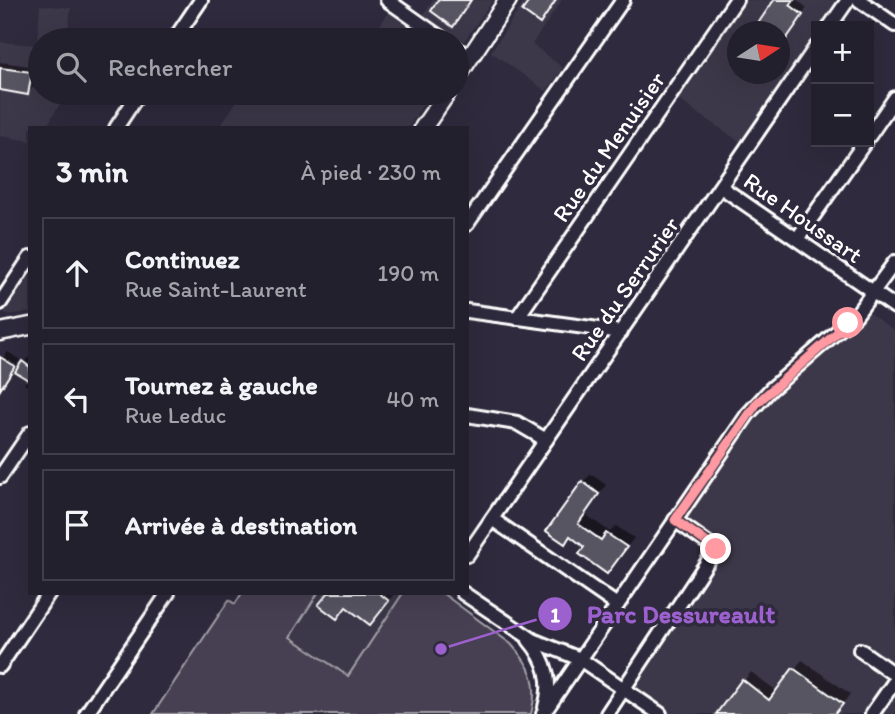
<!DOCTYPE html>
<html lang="fr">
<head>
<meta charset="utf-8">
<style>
	:root { --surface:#23202e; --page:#2f2d3a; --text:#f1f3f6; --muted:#a3a3aa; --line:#403e4a }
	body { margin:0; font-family:Itim,sans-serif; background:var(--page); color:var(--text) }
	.controls { position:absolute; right:21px; top:21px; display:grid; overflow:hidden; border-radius:0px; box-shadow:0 7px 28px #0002 }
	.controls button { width:63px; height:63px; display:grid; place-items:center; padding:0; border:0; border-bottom:2px solid var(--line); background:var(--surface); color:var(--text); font:35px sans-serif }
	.compass { position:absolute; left:727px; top:21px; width:63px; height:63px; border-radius:50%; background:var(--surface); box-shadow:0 7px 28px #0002; rotate:78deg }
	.stop { position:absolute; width:21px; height:21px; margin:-16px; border:5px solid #ff9aa2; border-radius:50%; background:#fff }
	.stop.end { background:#ff9aa2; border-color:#fff; box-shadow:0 2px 7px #0008 }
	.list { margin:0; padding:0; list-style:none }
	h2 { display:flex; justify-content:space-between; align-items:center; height:91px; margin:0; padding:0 28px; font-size:30px }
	h2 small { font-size:23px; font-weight:400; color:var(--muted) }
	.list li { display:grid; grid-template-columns:46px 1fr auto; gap:21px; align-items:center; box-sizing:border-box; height:112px; margin:0 14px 14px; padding:0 14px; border:2px solid var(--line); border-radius:0px }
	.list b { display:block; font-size:26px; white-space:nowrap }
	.list p { margin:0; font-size:23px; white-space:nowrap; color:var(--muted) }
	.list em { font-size:23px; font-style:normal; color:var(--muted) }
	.icon { flex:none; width:38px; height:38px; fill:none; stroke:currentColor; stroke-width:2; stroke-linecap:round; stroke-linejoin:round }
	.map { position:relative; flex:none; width:895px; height:714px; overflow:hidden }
	.search { position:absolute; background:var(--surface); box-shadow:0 7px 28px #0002; left:28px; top:28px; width:441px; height:77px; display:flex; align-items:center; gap:18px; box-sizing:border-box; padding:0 24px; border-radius:38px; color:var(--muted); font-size:26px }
	.panel { position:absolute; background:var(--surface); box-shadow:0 7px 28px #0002; left:28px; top:126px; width:441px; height:469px; border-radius:0px }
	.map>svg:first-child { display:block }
	.built { fill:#3c3749; fill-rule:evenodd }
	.green { fill:#464152; stroke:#a2a0a8; stroke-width:2 }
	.shadow { fill:#0007 }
	.building { fill:#595564; stroke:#fff; stroke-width:2 }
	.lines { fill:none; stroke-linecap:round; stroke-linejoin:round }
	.minor-casing { stroke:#fff; stroke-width:18 }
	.major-casing { stroke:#fff; stroke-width:21 }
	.minor { stroke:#2f2a3d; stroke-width:12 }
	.major { stroke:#2f2a3d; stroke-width:16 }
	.route { stroke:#ff9aa2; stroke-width:9 }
	.labels { text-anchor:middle; stroke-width:7; stroke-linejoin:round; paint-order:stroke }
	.street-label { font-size:24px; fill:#fff; stroke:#2f2a3d }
	.leader { fill:none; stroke:#9c61cf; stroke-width:2.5 }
	.callout-dot { fill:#9c61cf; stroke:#2f2a3d; stroke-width:2.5 }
	.mark-label { font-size:21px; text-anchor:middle; font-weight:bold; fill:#fff }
	.callout-label { font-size:26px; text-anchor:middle; font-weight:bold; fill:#9c61cf; stroke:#2f2a3d; stroke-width:7; stroke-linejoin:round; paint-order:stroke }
</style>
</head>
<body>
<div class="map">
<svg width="895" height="714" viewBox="0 0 895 714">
	<rect width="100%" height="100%" fill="#2f2a3d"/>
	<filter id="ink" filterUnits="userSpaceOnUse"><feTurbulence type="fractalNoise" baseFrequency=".0143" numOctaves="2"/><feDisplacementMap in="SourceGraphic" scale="14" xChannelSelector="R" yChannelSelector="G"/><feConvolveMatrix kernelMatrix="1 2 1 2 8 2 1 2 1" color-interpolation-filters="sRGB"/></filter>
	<g filter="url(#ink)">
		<g class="built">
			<path d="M433,0h60l-30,43 -40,-28z"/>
			<path d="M525,0h37l-30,44 31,24 -17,23 -55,-39z"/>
			<path d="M740,0h101l-13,26h-12v17l-70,103 -72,-49zM738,32h42v42h-42z"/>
			<path d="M40,5l31,3 -4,32h-27v53h26l-20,35h-16v13l-30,-5v-94l37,3z"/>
			<path d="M390,10l43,30h-63z"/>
			<path d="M242,93h189l-23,35h-189z"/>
			<path d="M30,276v36l-24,3 -1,-3z"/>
			<path d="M869,313l26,18v383h-241l-32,-22 98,-144 -39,-27 74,-111z"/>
			<path d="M318,593h85l-55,83 -58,-39z"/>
		</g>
		<path class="green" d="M242,593h76l-28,44 58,39 55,-83h39l69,51c21,23 28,39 20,70h-378l76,-114 6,4z"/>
		<g class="shadow">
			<path d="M776,0h21l10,8 -27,40z"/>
			<path d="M391,31l13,9h-21z"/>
			<path d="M0,62l37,5 -3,20 -7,6 -27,-5z"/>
			<path d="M400,93h10l-7,10 -7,-4z"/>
			<path d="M8,352l12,8 -20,30v-28z"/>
			<path d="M29,357h1v30l-6,-3 4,-6 -5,-15z"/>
			<path d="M591,474l15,11 -21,29 25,18 6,-6 18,12 -27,34 -20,-26 -16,-11 -7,7 19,-60z"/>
			<path d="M330,593h65l-25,30z"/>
			<path d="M802,660l48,34 -15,20h-117l33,-42 26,19z"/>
		</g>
		<g class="building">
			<path d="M438,0h33l-18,27 -22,-16z"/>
			<path d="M530,0h26l-16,24 -18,-13z"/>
			<path d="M774,0h20l-4,5 13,10 -23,33v-16h-28z"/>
			<path d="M0,68l32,4 -4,23 -28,-5z"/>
			<path d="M0,357l15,9 -15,24z"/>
			<path d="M22,361l8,6v14l-15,-9z"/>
			<path d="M582,481l17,13 -21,30 23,16 5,-7 21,14 -20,27 -28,-20 5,-7 -14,-11 -5,8 -19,-13z"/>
			<path d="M328,593h51l10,8 -19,24 -24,-18 -9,12 -19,-14z"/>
			<path d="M793,668l50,36 -8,10h-119l26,-35 27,21z"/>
		</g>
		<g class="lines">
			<g class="minor-casing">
				<g id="minor">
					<path d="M387,0l57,40"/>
					<path d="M859,0l36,25"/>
					<path d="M830,26l18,-26"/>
					<path d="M174,40l27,-40"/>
					<path d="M457,49l12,9"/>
					<path d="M116,128l23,-35"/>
					<path d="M869,136l26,-38"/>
					<path d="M721,187l174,120"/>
					<path d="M467,224l156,-224"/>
					<path d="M797,239l68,-97"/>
					<path d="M0,303l30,-45"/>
					<path d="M467,311l154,21"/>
					<path d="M517,318l219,-318"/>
					<path d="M467,415l50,8 29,17"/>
					<path d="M0,477l30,-44"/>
					<path d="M492,519l125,86"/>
					<path d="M467,555l349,-508"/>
					<path d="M463,593l70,47 47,19 80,55"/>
					<path d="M529,640c17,20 24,41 16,67"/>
					<path d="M860,650l35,25"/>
					<path d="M0,666l49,-73"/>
					<path d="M86,714l82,-121"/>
					<path d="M543,714l205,-300 23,-25 85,-74 39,-53"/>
					<path d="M607,714l109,-165 -41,-29"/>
					<path d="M872,714l23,-33"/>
				</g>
			</g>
			<g class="major-casing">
				<g id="major">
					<path d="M457,77l51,-77"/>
					<path d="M423,128l24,-35"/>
					<path d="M0,332l30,-6"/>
				</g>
			</g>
			<use href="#minor" class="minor"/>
			<use href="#major" class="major"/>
		</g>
	</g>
	<g class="lines" filter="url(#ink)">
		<path class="route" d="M716,549l-41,-29 82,-117 91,-80"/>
	</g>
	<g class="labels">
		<g class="street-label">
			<text transform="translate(609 147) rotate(-55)" y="8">Rue du Menuisier</text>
			<text transform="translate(803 218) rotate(35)" y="8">Rue Houssart</text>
			<text transform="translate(625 289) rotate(-55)" y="8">Rue du Serrurier</text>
		</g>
	</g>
	<path class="leader" d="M441 649L555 614"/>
	<g class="callout-dot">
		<circle cx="441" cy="649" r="7"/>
		<circle cx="555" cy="614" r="18"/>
	</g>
	<g class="mark-label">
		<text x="555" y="622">1</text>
	</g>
	<g class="callout-label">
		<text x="681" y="623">Parc Dessureault</text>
	</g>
</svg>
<div class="controls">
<button>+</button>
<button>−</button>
</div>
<svg class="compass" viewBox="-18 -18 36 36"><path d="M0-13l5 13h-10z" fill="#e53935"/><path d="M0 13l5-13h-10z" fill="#a3a3aa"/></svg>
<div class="stop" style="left:848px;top:323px"></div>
<div class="stop end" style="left:716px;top:549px"></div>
<div class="search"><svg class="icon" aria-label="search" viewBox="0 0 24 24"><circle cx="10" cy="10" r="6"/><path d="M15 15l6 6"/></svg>Rechercher</div>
<section class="panel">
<h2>3 min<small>À pied · 230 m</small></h2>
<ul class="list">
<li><svg class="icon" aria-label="ahead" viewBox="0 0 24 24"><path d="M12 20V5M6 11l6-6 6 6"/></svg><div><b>Continuez</b><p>Rue Saint-Laurent</p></div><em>190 m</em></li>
<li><svg class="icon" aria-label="left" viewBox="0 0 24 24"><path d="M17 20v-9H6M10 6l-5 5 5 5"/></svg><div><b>Tournez à gauche</b><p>Rue Leduc</p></div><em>40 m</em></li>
<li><svg class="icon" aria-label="arrive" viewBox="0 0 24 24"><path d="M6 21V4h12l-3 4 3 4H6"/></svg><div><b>Arrivée à destination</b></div></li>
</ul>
</section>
</div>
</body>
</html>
